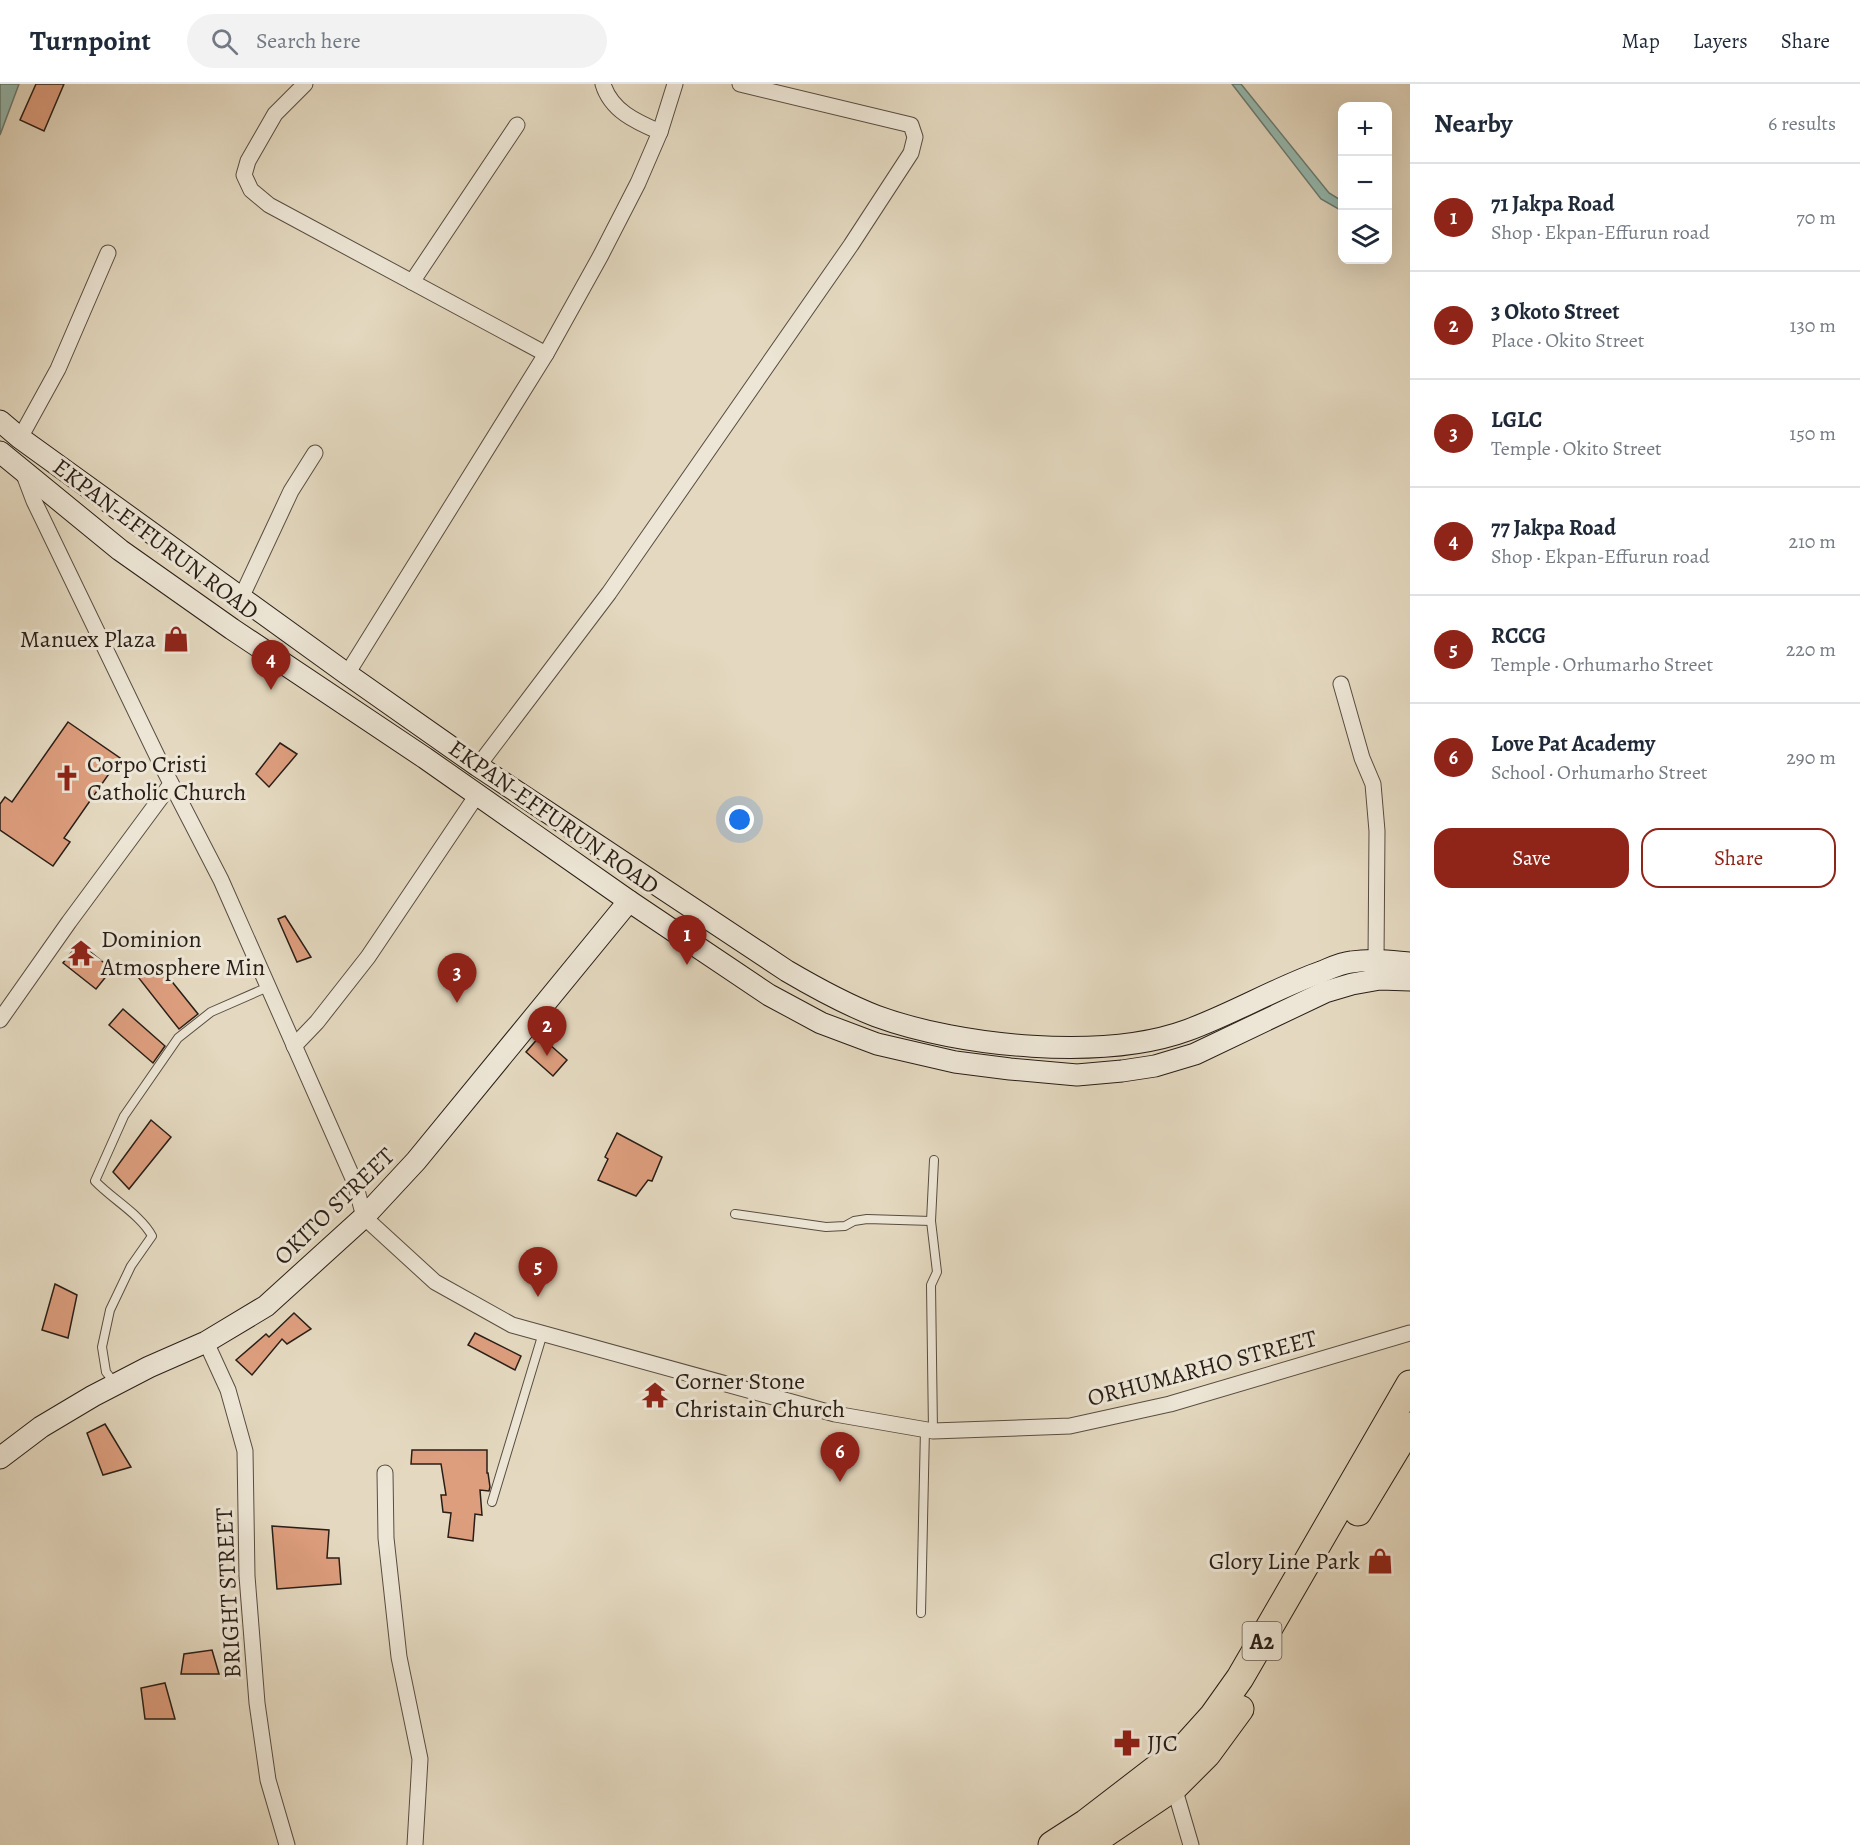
<!DOCTYPE html>
<html lang="en">
<head>
<meta charset="utf-8">
<style>
	:root { --surface:#fff; --page:#f2f2f3; --text:#1f2937; --muted:#747a83; --line:#e0e1e3; --accent:#8f2418 }
	body { margin:0; font-family:Alegreya,serif; background:var(--page); color:var(--text) }
	.controls { position:absolute; right:18px; top:18px; display:grid; overflow:hidden; border-radius:12px; box-shadow:0 6px 24px #0002 }
	.controls button { width:54px; height:54px; display:grid; place-items:center; padding:0; border:0; border-bottom:2px solid var(--line); background:var(--surface); color:var(--text); font:30px sans-serif }
	.you { position:absolute; left:740px; top:736px; width:21px; height:21px; margin:-15px; border:4px solid #fff; border-radius:50%; background:#1a73e8; box-shadow:0 0 0 9px #1a73e833 }
	.badge { display:grid; place-items:center; width:39px; height:39px; border-radius:50%; background:var(--accent); color:#fff; font-size:20px; font-weight:700 }
	.pin { position:absolute; translate:-50% -50px; filter:drop-shadow(0 2px 3px #0008) }
	.pin::after { content:''; position:absolute; top:32px; width:21px; height:18px; background:inherit; clip-path:polygon(0 0,100% 0,50% 100%) }
	.list { margin:0; padding:0; list-style:none }
	h2 { display:flex; justify-content:space-between; align-items:center; height:78px; margin:0; padding:0 24px; font-size:26px }
	h2 small { font-size:20px; font-weight:400; color:var(--muted) }
	.list li { display:grid; grid-template-columns:39px 1fr auto; gap:18px; align-items:center; box-sizing:border-box; height:108px; padding:0 24px; border-top:2px solid var(--line) }
	.list b { display:block; font-size:22px; white-space:nowrap }
	.list p { margin:0; font-size:20px; white-space:nowrap; color:var(--muted) }
	.list em { font-size:20px; font-style:normal; color:var(--muted) }
	.actions { display:flex; gap:12px; padding:18px 24px }
	.actions a { flex:1; padding:14px 0; border:2px solid var(--accent); border-radius:18px; text-align:center; font-size:21px; color:var(--accent) }
	.actions .main { background:var(--accent); color:#fff }
	.icon { flex:none; width:33px; height:33px; fill:none; stroke:currentColor; stroke-width:2; stroke-linecap:round; stroke-linejoin:round }
	.map { position:relative; flex:none; width:1410px; height:1761px; overflow:hidden }
	header { display:flex; align-items:center; gap:36px; box-sizing:border-box; height:84px; padding:0 30px; background:var(--surface); border-bottom:2px solid var(--line) }
	header strong { font-size:28px }
	nav { display:flex; gap:33px; margin-inline-start:auto; font-size:21px }
	.search { width:420px; height:54px; background:var(--page); display:flex; align-items:center; gap:15px; box-sizing:border-box; padding:0 21px; border-radius:33px; color:var(--muted); font-size:22px }
	main { display:flex }
	aside { flex:1; background:var(--surface) }
	.map>svg:first-child { display:block }
	.water { fill:#95bab0; stroke:#6a7c73; stroke-width:1.5 }
	.building { fill:#dd9e7e; stroke:#291e17; stroke-width:1.5 }
	.lines { fill:none; stroke-linecap:round; stroke-linejoin:round }
	.lane-casing { stroke:#584d41; stroke-width:10 }
	.street-casing { stroke:#584d41; stroke-width:17 }
	.secondary-casing { stroke:#291e17; stroke-width:23 }
	.highway-casing { stroke:#291e17; stroke-width:29 }
	.lane { stroke:#ede6d6; stroke-width:8 }
	.street { stroke:#ede6d6; stroke-width:15 }
	.secondary { stroke:#ede6d6; stroke-width:21 }
	.highway { stroke:#e4d9c0; stroke-width:27 }
	.labels { text-anchor:middle; stroke-width:6; stroke-linejoin:round; paint-order:stroke }
	.shield { fill:#ede6d6; stroke:#645a50; stroke-width:1.5 }
	.shield-label { font-size:22px; font-weight:bold; fill:#291e17 }
	.street-label { font-size:24px; fill:#291e17; stroke:#ede6d6 }
	.poi-label { font-size:24px; fill:#291e17; stroke:#ede6d6; text-anchor:start }
</style>
</head>
<body>
<header>
<strong>Turnpoint</strong>
<div class="search"><svg class="icon" aria-label="search" viewBox="0 0 24 24"><circle cx="10" cy="10" r="6"/><path d="M15 15l6 6"/></svg>Search here</div>
<nav><a>Map</a><a>Layers</a><a>Share</a></nav>
</header>
<main>
<div class="map">
<svg width="1410" height="1761" viewBox="0 0 1410 1761">
	<rect width="100%" height="100%" fill="#e4d9c0"/>
	<filter id="stains"><feTurbulence type="fractalNoise" baseFrequency=".00333" numOctaves="4"/><feColorMatrix values="0 0 0 0 .2 0 0 0 0 .09 0 0 0 0 .02 0 0 0 .5 -.17"/></filter>
	<radialGradient id="worn" r=".72"><stop offset=".6" stop-color="#630" stop-opacity="0"/><stop offset="1" stop-color="#630" stop-opacity=".3"/></radialGradient>
	<g class="water">
		<path d="M0,0h19l-19,51z"/>
		<path d="M1232,0h9l88,109 13,8v10l-21,-12z"/>
	</g>
	<g class="building">
		<path d="M36,0h28l-20,47 -24,-11z"/>
		<path d="M68,638l52,36 -56,80 6,4 -17,24 -53,-36v-26l5,-7 7,5z"/>
		<path d="M280,659l17,11 -28,33 -13,-13z"/>
		<path d="M285,832l26,41 -14,5 -19,-43z"/>
		<path d="M79,859l33,26 -16,20 -33,-26z"/>
		<path d="M157,879l41,51 -19,15 -41,-52z"/>
		<path d="M123,925l42,37 -12,17 -44,-38z"/>
		<path d="M540,952l27,24 -14,16 -27,-24z"/>
		<path d="M151,1036l20,17 -42,52 -16,-17z"/>
		<path d="M617,1049l45,24 -10,24 -4,-1 -12,16 -38,-16 10,-21 -3,-2z"/>
		<path d="M55,1200l22,11 -9,43 -26,-8z"/>
		<path d="M294,1229l17,16 -24,15 -5,-5 -30,36 -16,-15 30,-26 3,3z"/>
		<path d="M475,1249l46,23 -6,14 -47,-25z"/>
		<path d="M105,1340l26,43 -28,8 -16,-42z"/>
		<path d="M412,1366h75v23h1l2,14 -1,4 -9,-1 2,25 -7,-1 -2,27 -25,-4 3,-24 -8,-1 -2,-17h5l-5,-31h-30z"/>
		<path d="M272,1442l57,4 -2,28h12l2,26 -64,5z"/>
		<path d="M212,1566l7,24h-38l3,-20z"/>
		<path d="M165,1599l10,36h-30l-4,-31z"/>
	</g>
	<g class="lines">
		<g class="lane-casing">
			<g id="lane">
				<path d="M735,1130l91,13 19,-1 9,-5 13,-2 64,2"/>
				<path d="M114,1298l-8,-10 -4,-25 8,-37 21,-44 21,-30c-11,-21 -40,-37 -57,-55l29,-65 54,-78 33,-26 57,-25"/>
				<path d="M933,1347l-2,-146 6,-13 -6,-51 3,-61"/>
				<path d="M492,1418l51,-169"/>
				<path d="M921,1529l4,-184"/>
			</g>
		</g>
		<g class="street-casing">
			<g id="street">
				<path d="M305,0l-30,30 -27,47 -4,14 7,15 18,15 277,149"/>
				<path d="M603,0c8,27 34,38 57,48"/>
				<path d="M412,198l105,-157"/>
				<path d="M20,354l38,-69 50,-116"/>
				<path d="M23,388l11,29 125,259 62,120 134,303 9,34 71,65 77,43 323,89 98,17 137,-5 100,-22 240,-71"/>
				<path d="M241,514l50,-107 24,-38"/>
				<path d="M347,590l199,-320 55,-99 37,-72 22,-51 15,-48"/>
				<path d="M1341,600l21,74 11,26 4,47 -1,129"/>
				<path d="M478,682l131,-173 242,-348 60,-92 4,-16 -4,-12 -171,-41"/>
				<path d="M0,936l69,-98 102,-138"/>
				<path d="M294,962l23,-24 51,-65 109,-162"/>
				<path d="M206,1258l22,48 17,61 2,125 10,127 11,77 19,65"/>
				<path d="M385,1389l1,65 13,119 21,102 -5,86"/>
				<path d="M1174,1703l17,58"/>
			</g>
		</g>
		<g class="secondary-casing">
			<g id="secondary">
				<path d="M0,337l20,17 327,236 131,92 309,205c29,17 58,33 89,45 84,31 228,45 312,14 46,-17 88,-42 133,-58 10,-4 20,-9 30,-10 20,-3 40,-1 59,1"/>
				<path d="M0,368l120,98 112,79 193,129 204,143 140,94 52,28 56,21 78,18 55,7 67,6 45,-4 33,-5 40,-12 130,-62 27,-8 28,-5 30,1"/>
				<path d="M0,1374l41,-31 52,-31 56,-29 57,-25 60,-36 98,-89 52,-56 213,-260"/>
			</g>
		</g>
		<g class="highway-casing">
			<g id="highway">
				<path d="M1358,1428l52,-86"/>
				<path d="M1052,1761l34,-22 100,-77 27,-30 27,-38 170,-294"/>
				<path d="M1088,1761l86,-58 33,-33 33,-45"/>
			</g>
		</g>
		<use href="#lane" class="lane"/>
		<use href="#street" class="street"/>
		<use href="#secondary" class="secondary"/>
		<use href="#highway" class="highway"/>
	</g>
	<defs>
		<g id="shop-bare" transform="scale(2.07)"><path d="M-5-2.5h2.3a2.7 3.5 0 0 1 5.4 0H5L5.5 6h-11ZM-1.5-2.5h3a1.5 2.3 0 0 0-3 0Z" fill="#8f2418" stroke="#ede6d6" stroke-width="2.5" paint-order="stroke"/></g>
		<g id="church-bare" transform="scale(2.07)"><path d="M-1.2-6h2.4v3.5h3.3v2.4h-3.3V6h-2.4V-.1h-3.3v-2.4h3.3Z" fill="#8f2418" stroke="#ede6d6" stroke-width="2.5" paint-order="stroke"/></g>
		<g id="temple-bare" transform="scale(2.07)"><path d="M0-6L5-2H3V0L6.5 2.5H4V6H1.5V3h-3V6H-4V2.5H-6.5L-3 0V-2H-5Z" fill="#8f2418" stroke="#ede6d6" stroke-width="2.5" paint-order="stroke"/></g>
		<g id="pharmacy-bare" transform="scale(2.07)"><path d="M-2-6h4v4h4v4h-4v4h-4v-4h-4v-4h4Z" fill="#8f2418" stroke="#ede6d6" stroke-width="2.5" paint-order="stroke"/></g>
	</defs>
	<g fill-rule="evenodd">
		<use href="#shop-bare" x="176" y="555"/>
		<use href="#church-bare" x="67" y="694"/>
		<use href="#temple-bare" x="81" y="869"/>
		<use href="#temple-bare" x="655" y="1311"/>
		<use href="#shop-bare" x="1380" y="1477"/>
		<use href="#pharmacy-bare" x="1127" y="1659"/>
	</g>
	<g class="labels">
		<rect class="shield" x="1242.5" y="1538" width="39" height="38" rx="4.5"/>
		<g class="shield-label">
			<text x="1262" y="1565">A2</text>
		</g>
		<g class="street-label">
			<text transform="translate(156 455) rotate(37)" y="8">EKPAN-EFFURUN ROAD</text>
			<text transform="translate(554 733) rotate(35)" y="8">EKPAN-EFFURUN ROAD</text>
			<text transform="translate(334 1122) rotate(-44)" y="8">OKITO STREET</text>
			<text transform="translate(1202 1284) rotate(-15)" y="8">ORHUMARHO STREET</text>
			<text transform="translate(228 1509) rotate(-93)" y="8">BRIGHT STREET</text>
		</g>
		<g class="poi-label">
			<text x="156" y="563" text-anchor="end">Manuex Plaza</text>
			<text x="87" y="688">Corpo Cristi<tspan x="87" dy="28">Catholic Church</tspan></text>
			<text x="101" y="863">Dominion<tspan x="101" dy="28">Atmosphere Min</tspan></text>
			<text x="675" y="1305">Corner Stone<tspan x="675" dy="28">Christain Church</tspan></text>
			<text x="1360" y="1485" text-anchor="end">Glory Line Park</text>
			<text x="1147" y="1667">JJC</text>
		</g>
	</g>
	<rect width="100%" height="100%" filter="url(#stains)"/>
	<rect width="100%" height="100%" fill="url(#worn)"/>
</svg>
<div class="controls">
<button>+</button>
<button>−</button>
<button><svg class="icon" aria-label="layers" viewBox="0 0 24 24"><path d="M12 4l9 5-9 5-9-5zM3 14l9 5 9-5"/></svg></button>
</div>
<div class="you"></div>
<div class="pin badge" style="left:687px;top:881px">1</div>
<div class="pin badge" style="left:547px;top:972px">2</div>
<div class="pin badge" style="left:457px;top:919px">3</div>
<div class="pin badge" style="left:271px;top:606px">4</div>
<div class="pin badge" style="left:538px;top:1213px">5</div>
<div class="pin badge" style="left:840px;top:1398px">6</div>
</div>
<aside>
<h2>Nearby<small>6 results</small></h2>
<ul class="list">
<li><span class="badge">1</span><div><b>71 Jakpa Road</b><p>Shop · Ekpan-Effurun road</p></div><em>70 m</em></li>
<li><span class="badge">2</span><div><b>3 Okoto Street</b><p>Place · Okito Street</p></div><em>130 m</em></li>
<li><span class="badge">3</span><div><b>LGLC</b><p>Temple · Okito Street</p></div><em>150 m</em></li>
<li><span class="badge">4</span><div><b>77 Jakpa Road</b><p>Shop · Ekpan-Effurun road</p></div><em>210 m</em></li>
<li><span class="badge">5</span><div><b>RCCG</b><p>Temple · Orhumarho Street</p></div><em>220 m</em></li>
<li><span class="badge">6</span><div><b>Love Pat Academy</b><p>School · Orhumarho Street</p></div><em>290 m</em></li>
</ul>
<div class="actions"><a class="main">Save</a><a>Share</a></div>
</aside>
</main>
</body>
</html>
